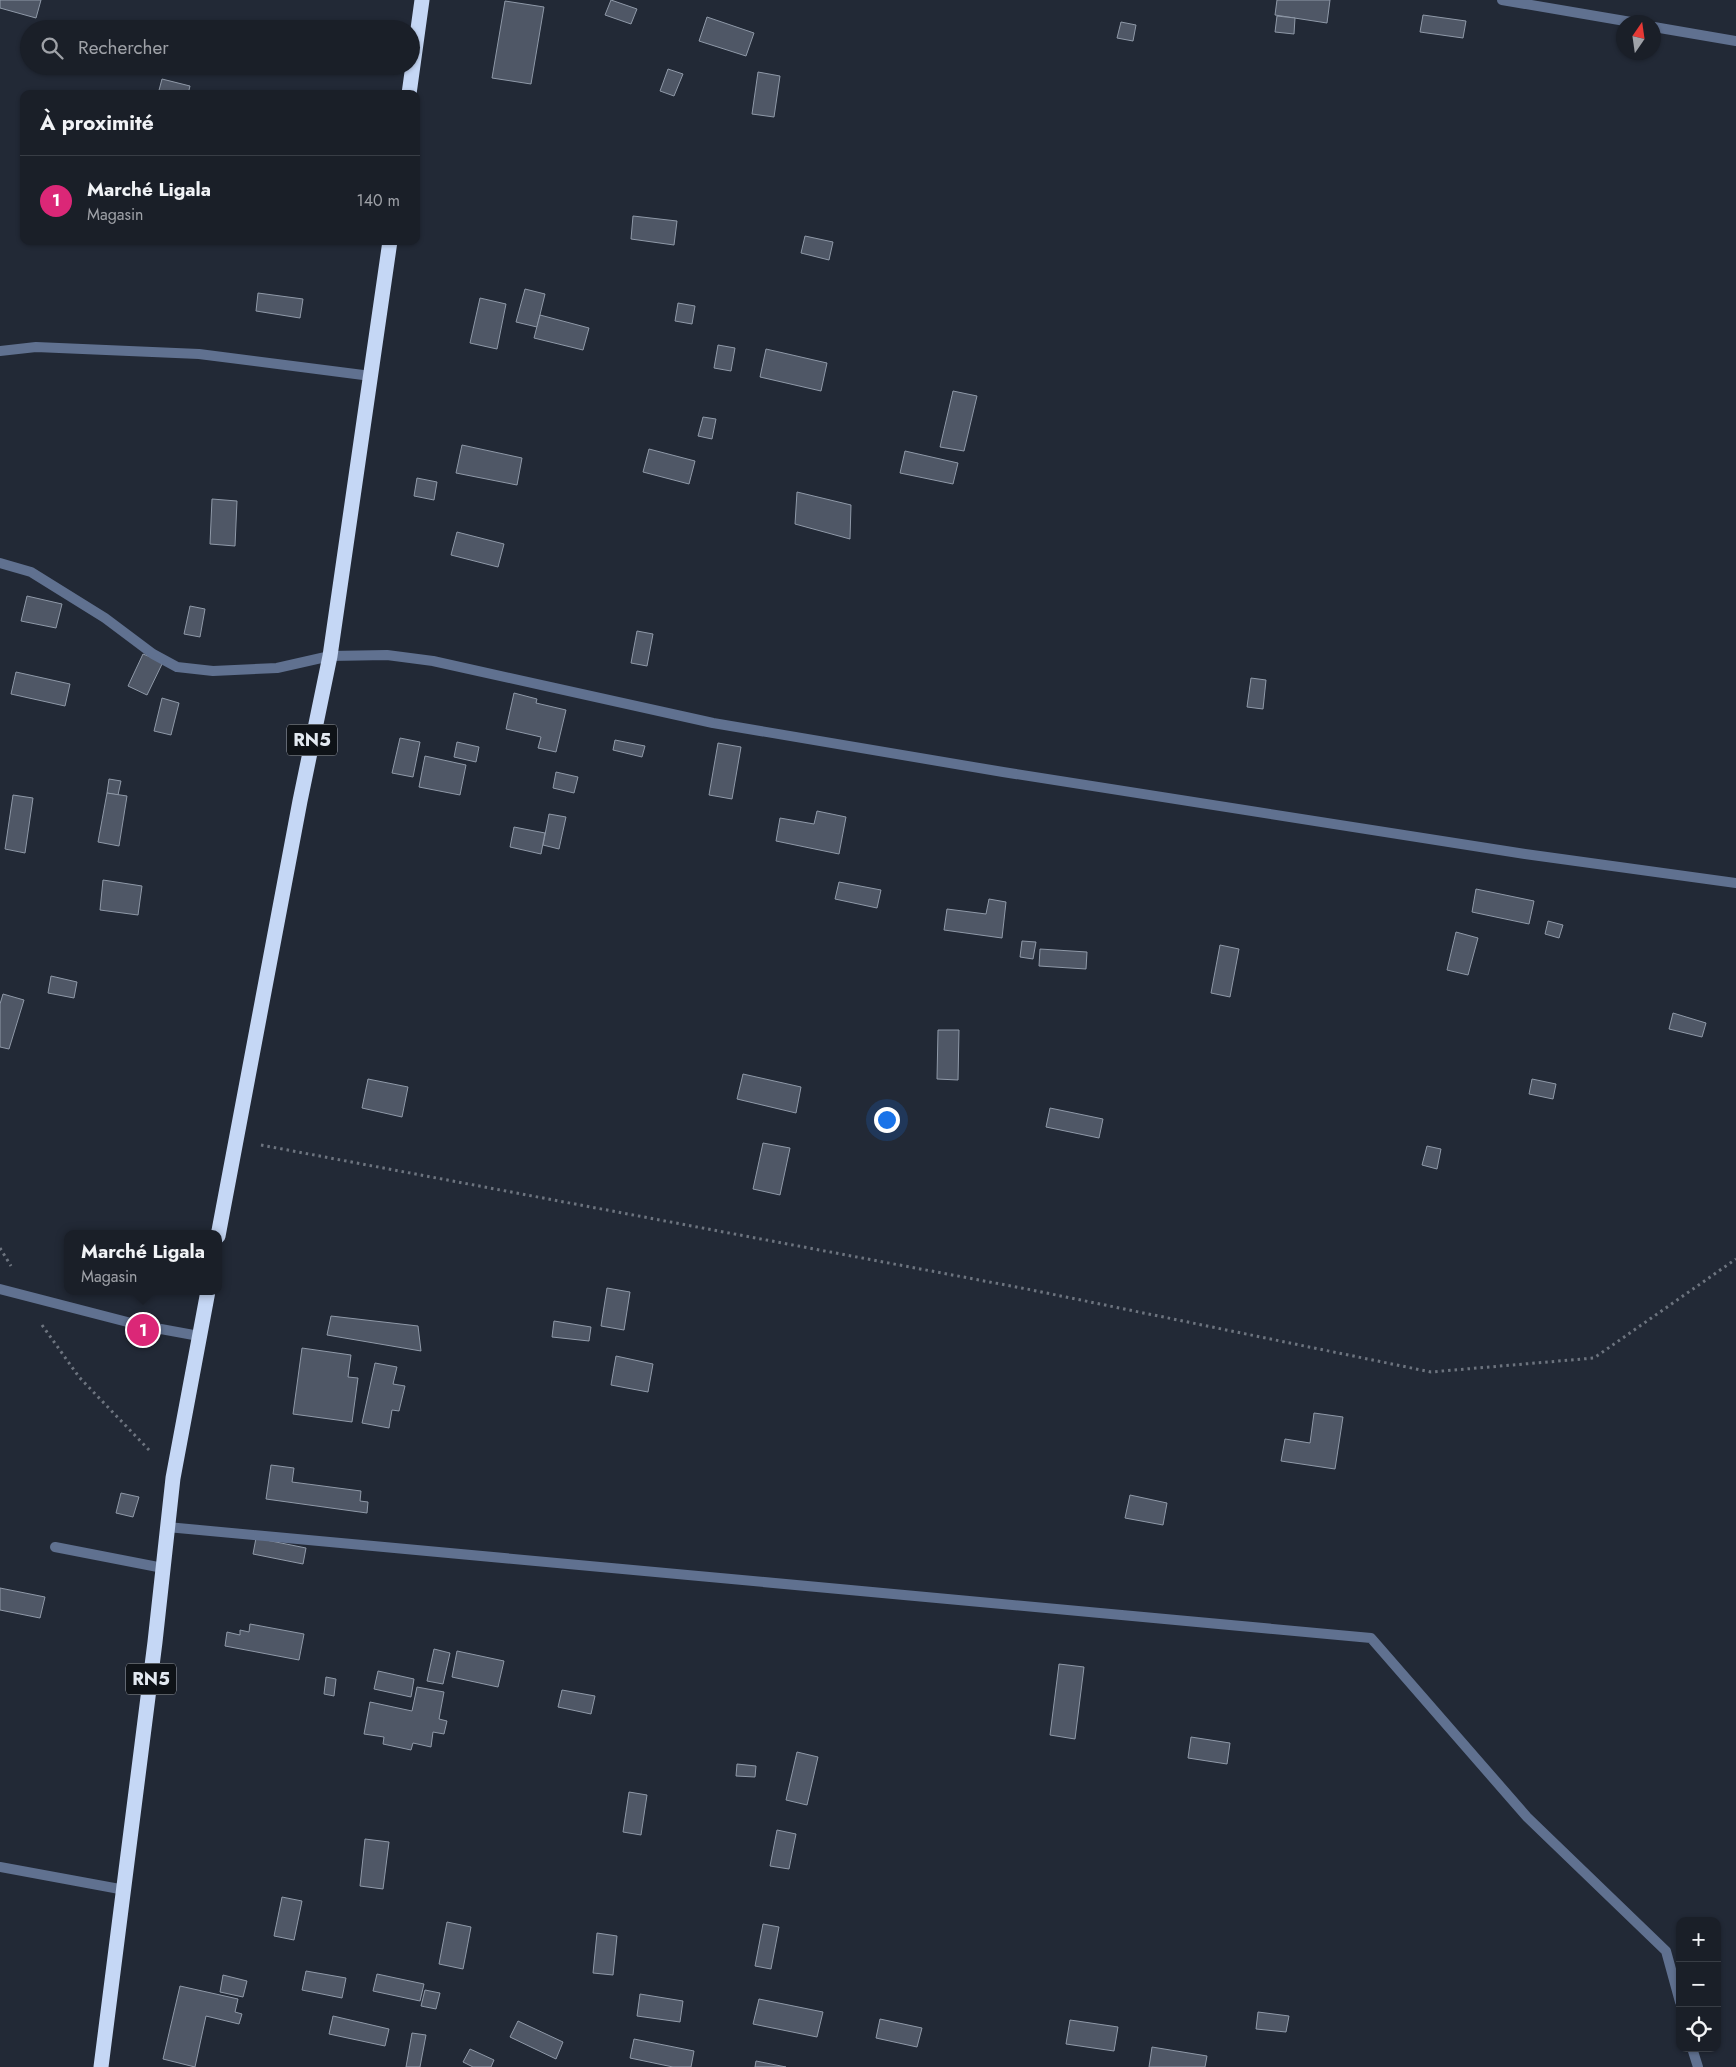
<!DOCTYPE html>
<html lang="fr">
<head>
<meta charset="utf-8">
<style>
	:root { --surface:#1a1f28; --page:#232730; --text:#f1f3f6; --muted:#9fa2a8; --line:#383d45; --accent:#db2777 }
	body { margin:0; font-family:Jost,sans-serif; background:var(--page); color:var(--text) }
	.controls { position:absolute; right:15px; bottom:15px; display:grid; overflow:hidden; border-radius:10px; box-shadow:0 1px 4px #0004 }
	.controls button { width:45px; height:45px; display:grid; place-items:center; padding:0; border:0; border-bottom:1px solid var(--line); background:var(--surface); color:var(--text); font:25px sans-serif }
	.compass { position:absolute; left:1616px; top:15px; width:45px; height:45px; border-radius:50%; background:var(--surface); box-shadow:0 1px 4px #0004; rotate:13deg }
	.you { position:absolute; left:886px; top:1119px; width:18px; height:18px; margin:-12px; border:4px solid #fff; border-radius:50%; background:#1a73e8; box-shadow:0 0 0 8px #1a73e833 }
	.badge { display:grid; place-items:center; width:32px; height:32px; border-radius:50%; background:var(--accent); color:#fff; font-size:16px; font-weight:700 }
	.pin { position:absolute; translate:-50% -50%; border:2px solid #fff; box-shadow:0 1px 5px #0006 }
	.popup { position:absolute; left:64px; top:1230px; width:158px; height:65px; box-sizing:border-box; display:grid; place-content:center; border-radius:10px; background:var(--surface); filter:drop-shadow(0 1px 4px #0005); font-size:16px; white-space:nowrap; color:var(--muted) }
	.popup b { font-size:19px; color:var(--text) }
	.popup::after { content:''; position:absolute; left:50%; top:100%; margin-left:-10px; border:10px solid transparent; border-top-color:var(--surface) }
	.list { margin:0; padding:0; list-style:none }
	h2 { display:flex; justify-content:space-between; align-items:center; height:65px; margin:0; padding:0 20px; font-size:21px }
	h2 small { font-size:16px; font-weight:400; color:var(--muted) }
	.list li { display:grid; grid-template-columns:32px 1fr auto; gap:15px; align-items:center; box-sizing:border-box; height:90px; padding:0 20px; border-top:1px solid var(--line) }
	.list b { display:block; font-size:19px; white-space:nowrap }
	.list p { margin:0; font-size:16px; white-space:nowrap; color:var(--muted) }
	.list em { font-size:16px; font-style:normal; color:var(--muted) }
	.icon { flex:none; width:28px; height:28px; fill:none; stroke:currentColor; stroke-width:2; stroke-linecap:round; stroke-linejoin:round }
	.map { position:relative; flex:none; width:1736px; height:2067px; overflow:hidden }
	.search { position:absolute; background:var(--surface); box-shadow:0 1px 4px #0004; left:20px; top:20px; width:400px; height:55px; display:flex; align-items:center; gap:12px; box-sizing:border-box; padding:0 18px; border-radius:28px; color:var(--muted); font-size:19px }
	.panel { position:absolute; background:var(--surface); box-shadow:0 1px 4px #0004; left:20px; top:90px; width:400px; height:155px; border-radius:10px }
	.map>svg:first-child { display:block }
	.building { fill:#4f5766; stroke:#8f99a8 }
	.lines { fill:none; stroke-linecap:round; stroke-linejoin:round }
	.path { stroke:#6d747f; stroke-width:3; stroke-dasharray:2.5 4; stroke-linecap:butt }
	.street { stroke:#607190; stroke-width:10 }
	.highway { stroke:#c5d7f5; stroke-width:15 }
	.labels { text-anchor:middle; stroke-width:4; stroke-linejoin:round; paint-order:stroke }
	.shield { fill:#0e1217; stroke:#a3a8b0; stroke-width:1 }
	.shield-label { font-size:18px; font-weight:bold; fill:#e3e9f1 }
</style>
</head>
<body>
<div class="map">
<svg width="1736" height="2067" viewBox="0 0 1736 2067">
	<rect width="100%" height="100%" fill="#222936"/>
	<g class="building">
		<path d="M0,0h41l-5,18 -36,-10z"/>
		<path d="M611,0l26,9 -6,15 -26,-9z"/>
		<path d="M1277,0h53l-3,23 -52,-8z"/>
		<path d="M505,1l39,6 -13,77 -39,-6z"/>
		<path d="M1423,15l43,6 -3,17 -43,-6z"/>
		<path d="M1277,16l18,2 -1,16 -19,-2z"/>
		<path d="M707,17l47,16 -8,23 -47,-15z"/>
		<path d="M1121,22l15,3 -3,16 -16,-3z"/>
		<path d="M668,69l15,5 -9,22 -14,-5z"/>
		<path d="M758,72l22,4 -6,41 -22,-3z"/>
		<path d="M162,79l28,7 -2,8h-30z"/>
		<path d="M633,216l44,5 -3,24 -43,-6z"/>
		<path d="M805,236l28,6 -4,18 -28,-7z"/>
		<path d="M525,289l20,5 -8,33 -21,-5z"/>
		<path d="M258,293l45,6 -3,19 -44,-7z"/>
		<path d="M480,298l26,6 -9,45 -27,-6z"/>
		<path d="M678,303l17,3 -3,18 -17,-3z"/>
		<path d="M540,315l49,13 -6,22 -49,-12z"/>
		<path d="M718,345l17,3 -4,23 -17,-3z"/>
		<path d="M766,349l61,14 -6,28 -61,-14z"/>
		<path d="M953,391l24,5 -13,55 -24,-4z"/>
		<path d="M703,417l13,2 -4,20 -14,-3z"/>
		<path d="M462,445l60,13 -5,27 -61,-12z"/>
		<path d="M649,449l46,12 -6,23 -46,-12z"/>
		<path d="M905,451l53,12 -5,21 -53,-11z"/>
		<path d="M417,478l20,4 -3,18 -20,-4z"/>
		<path d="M797,492l54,13 -1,34 -55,-15z"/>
		<path d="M212,499l25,2 -2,45 -25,-2z"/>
		<path d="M457,532l47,12 -6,23 -47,-12z"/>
		<path d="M27,596l35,8 -6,24 -35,-7z"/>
		<path d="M190,606l15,3 -5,28 -16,-3z"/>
		<path d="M637,631l16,3 -6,32 -16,-3z"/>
		<path d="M143,654l20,8 -16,33 -19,-9z"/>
		<path d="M16,672l54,12 -5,22 -54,-12z"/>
		<path d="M1251,678l15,2 -3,29 -16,-2z"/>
		<path d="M514,693l23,6 -1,4 30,7 -10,42 -18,-4 3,-11 -35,-8z"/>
		<path d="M162,698l17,5 -8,32 -17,-4z"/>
		<path d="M400,738l20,4 -7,35 -21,-4z"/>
		<path d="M615,740l30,6 -3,11 -29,-7z"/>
		<path d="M457,742l22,5 -3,15 -22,-5z"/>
		<path d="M718,743l23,4 -9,52 -23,-4z"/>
		<path d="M425,756l41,9 -6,30 -41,-8z"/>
		<path d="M556,772l22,5 -4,16 -21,-5z"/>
		<path d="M109,779l12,2 -3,14 -11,-2z"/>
		<path d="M107,793l20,3 -8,50 -21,-4z"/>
		<path d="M13,795l20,3 -8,55 -20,-4z"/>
		<path d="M817,811l29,6 -7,37 -63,-13 4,-23 34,6z"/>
		<path d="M549,814l17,3 -7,32 -16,-4z"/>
		<path d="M514,827l31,6 -4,21 -31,-7z"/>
		<path d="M103,880l39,6 -4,29 -38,-5z"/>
		<path d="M839,882l42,8 -4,18 -42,-9z"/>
		<path d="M1476,889l58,12 -5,23 -57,-12z"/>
		<path d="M989,899l17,3 -4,36 -58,-8 3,-21 39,5z"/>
		<path d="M1548,921l15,4 -4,13 -14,-4z"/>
		<path d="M1456,932l22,6 -10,37 -21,-5z"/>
		<path d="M1022,941l14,1 -3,17 -13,-2z"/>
		<path d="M1220,945l19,4 -9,48 -19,-4z"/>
		<path d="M1040,949l47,3 -1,17 -47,-3z"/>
		<path d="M51,976l26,6 -3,16 -26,-5z"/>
		<path d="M3,994l21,6 -15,49 -9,-2v-43z"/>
		<path d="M1673,1013l33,10 -4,14 -33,-8z"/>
		<path d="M938,1030h21l-1,50 -21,-1z"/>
		<path d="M743,1074l58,13 -5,26 -59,-14z"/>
		<path d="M368,1079l40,8 -6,30 -40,-9z"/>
		<path d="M1532,1079l24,5 -3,15 -24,-5z"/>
		<path d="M1050,1108l53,11 -4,19 -53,-11z"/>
		<path d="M763,1143l27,5 -10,47 -27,-6z"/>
		<path d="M1427,1146l14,3 -4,20 -15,-4z"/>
		<path d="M607,1288l23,4 -6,38 -23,-4z"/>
		<path d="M331,1316l87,10 3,25 -94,-16z"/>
		<path d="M554,1321l37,6 -2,14 -37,-4z"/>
		<path d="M302,1348l49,7 -3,22 10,1 -6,44 -59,-8z"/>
		<path d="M616,1356l37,8 -5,28 -37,-7z"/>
		<path d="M375,1363l22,4 -4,17 12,2 -6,25 -7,-1 -3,18 -27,-5z"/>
		<path d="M1314,1413l29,4 -8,52 -54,-8 4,-22 25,4z"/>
		<path d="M271,1465l23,3 -2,14 69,9 -1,10 8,1 -1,11 -101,-14z"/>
		<path d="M121,1493l18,4 -6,20 -17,-4z"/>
		<path d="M1130,1495l37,8 -4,22 -38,-7z"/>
		<path d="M256,1538l50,10 -3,16 -50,-10z"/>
		<path d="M0,1588l45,9 -5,21 -40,-8z"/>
		<path d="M250,1624l54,10 -5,26 -74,-14 2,-14 13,3v-5l9,2z"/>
		<path d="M434,1649l16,4 -7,31 -16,-3z"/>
		<path d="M457,1651l47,10 -6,26 -46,-10z"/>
		<path d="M1059,1664l25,3 -9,72 -25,-4z"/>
		<path d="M378,1671l36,8 -3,18 -37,-8z"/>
		<path d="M326,1677l10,2 -2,17 -10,-2z"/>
		<path d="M417,1687l27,5 -5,27 8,2 -3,13 -11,-2 -2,15 -18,-4 -2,7 -28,-6 1,-7 -20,-3 6,-32 42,9z"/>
		<path d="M562,1690l33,6 -4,18 -33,-7z"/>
		<path d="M1191,1737l39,6 -3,21 -39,-6z"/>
		<path d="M797,1752l21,5 -11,48 -21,-5z"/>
		<path d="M737,1764l19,2 -1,11 -19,-1z"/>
		<path d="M629,1792l18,3 -6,40 -18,-3z"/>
		<path d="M777,1830l19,4 -7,35 -19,-3z"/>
		<path d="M365,1839l24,3 -6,47 -23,-3z"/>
		<path d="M282,1897l20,4 -8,39 -20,-4z"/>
		<path d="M447,1922l24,5 -8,42 -24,-5z"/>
		<path d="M763,1924l16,3 -8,42 -16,-3z"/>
		<path d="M597,1933l20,3 -4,39 -20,-2z"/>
		<path d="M306,1971l40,7 -4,20 -40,-8z"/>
		<path d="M377,1974l47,10 -4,17 -47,-10z"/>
		<path d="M223,1975l24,6 -4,16 -23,-5z"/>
		<path d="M180,1986l58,13 -3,13 7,2 -3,10 -33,-8 -11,51 -32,-8z"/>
		<path d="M425,1990l15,3 -4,16 -15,-3z"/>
		<path d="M640,1994l43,7 -3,21 -43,-6z"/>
		<path d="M759,1999l64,13 -6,25 -64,-13z"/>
		<path d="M1258,2012l31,4 -3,16 -30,-3z"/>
		<path d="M333,2016l56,13 -4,17 -56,-12z"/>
		<path d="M880,2019l42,9 -5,19 -41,-9z"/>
		<path d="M1070,2020l48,7 -4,24 -48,-7z"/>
		<path d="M518,2021l45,21 -7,17 -46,-22z"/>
		<path d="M412,2033l14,2 -6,32h-14z"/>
		<path d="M634,2039l60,12 -3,16h-18l-43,-9z"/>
		<path d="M1152,2047l55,9 -2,11h-56z"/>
		<path d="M470,2049l24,11 -3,7h-18l-10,-5z"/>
		<path d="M756,2061l30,6h-31z"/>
	</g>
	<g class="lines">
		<g class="path">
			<path d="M261,1145l766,144 404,83 163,-14 142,-99"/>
			<path d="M0,1248l11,18"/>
			<path d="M42,1325l37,52 71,74"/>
		</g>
		<g class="street">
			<path d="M1502,0l129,22"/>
			<path d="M1654,27l82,14"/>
			<path d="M0,351l36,-4 163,7 172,22"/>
			<path d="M0,563l31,9 74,46 48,36 24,13 36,4 64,-3 53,-12 57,-1 46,6 280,62 290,49 522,82 211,29"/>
			<path d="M0,1289l139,36 60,11"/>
			<path d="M167,1527l1204,111 156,179 139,134 14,51"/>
			<path d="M55,1547l108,21"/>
			<path d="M0,1867l125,23"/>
			<path d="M1692,2048l6,19"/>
		</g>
		<g class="highway">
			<path d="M409,94l13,-94"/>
			<path d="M218,1236l82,-435 30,-145 60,-415"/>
			<path d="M101,2067l54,-425 18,-164 35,-187"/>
		</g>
	</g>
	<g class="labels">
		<g class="shield">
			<rect x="287" y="724.5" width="50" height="31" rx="4"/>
			<rect x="126" y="1663.5" width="50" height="31" rx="4"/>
		</g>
		<g class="shield-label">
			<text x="312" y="746">RN5</text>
			<text x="151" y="1685">RN5</text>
		</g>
	</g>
</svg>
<div class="controls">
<button>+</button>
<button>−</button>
<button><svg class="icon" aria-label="locate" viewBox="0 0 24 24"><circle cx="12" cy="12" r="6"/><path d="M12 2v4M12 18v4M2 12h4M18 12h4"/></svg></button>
</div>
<svg class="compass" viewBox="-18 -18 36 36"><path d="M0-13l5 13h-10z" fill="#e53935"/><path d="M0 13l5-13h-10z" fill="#9fa2a8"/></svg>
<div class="you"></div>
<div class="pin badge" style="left:143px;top:1330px">1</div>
<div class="popup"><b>Marché Ligala</b>Magasin</div>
<div class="search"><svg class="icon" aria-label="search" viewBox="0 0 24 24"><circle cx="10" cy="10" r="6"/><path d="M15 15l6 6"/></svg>Rechercher</div>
<section class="panel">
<h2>À proximité<small></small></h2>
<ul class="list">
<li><span class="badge">1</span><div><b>Marché Ligala</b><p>Magasin</p></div><em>140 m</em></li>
</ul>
</section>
</div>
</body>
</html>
